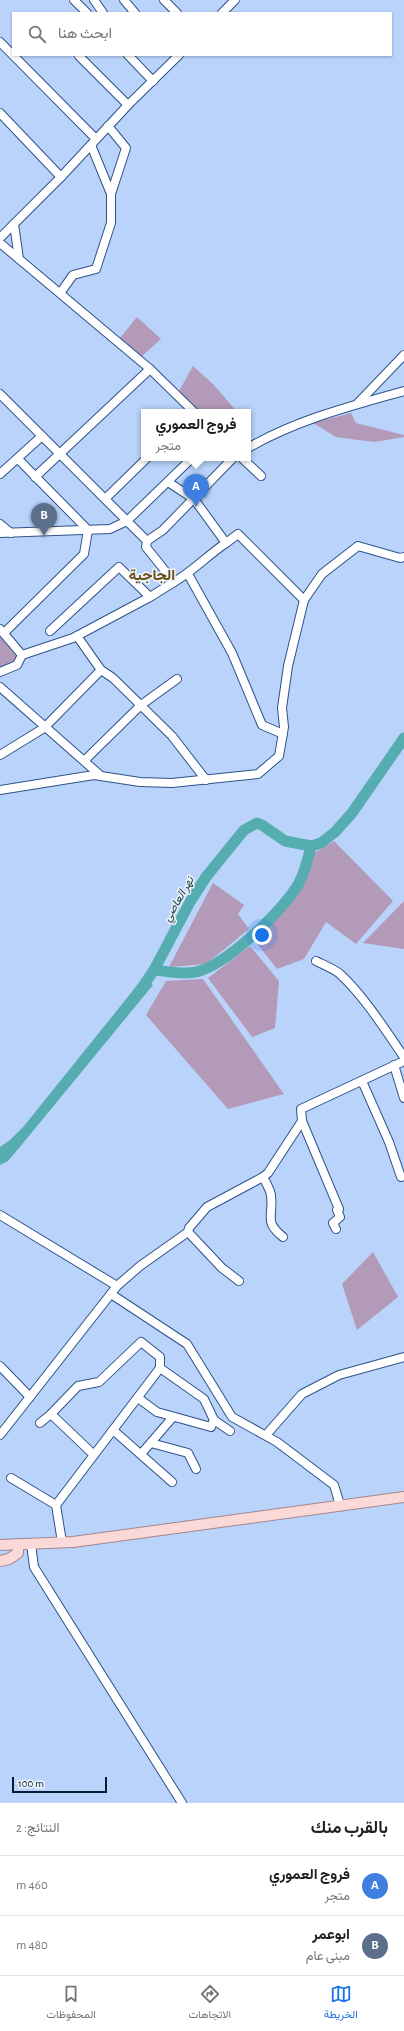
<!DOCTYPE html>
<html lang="ar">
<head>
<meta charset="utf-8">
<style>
	:root { --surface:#fff; --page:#f2f2f2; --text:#222; --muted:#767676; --line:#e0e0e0; --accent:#1a73e8 }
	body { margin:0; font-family:"Alegreya Sans",Vazirmatn,sans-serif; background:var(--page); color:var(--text); direction:rtl }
	.scale { position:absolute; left:12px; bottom:10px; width:95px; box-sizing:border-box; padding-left:4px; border:2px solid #0a1931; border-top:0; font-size:11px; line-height:14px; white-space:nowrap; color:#0a1931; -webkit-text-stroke:3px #eef3fa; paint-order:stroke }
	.you { position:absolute; left:262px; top:935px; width:14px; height:14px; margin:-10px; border:3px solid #fff; border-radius:50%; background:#1a73e8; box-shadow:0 0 0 6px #1a73e833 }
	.badge { display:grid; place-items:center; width:26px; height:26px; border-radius:50%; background:var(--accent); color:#fff; font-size:13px; font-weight:700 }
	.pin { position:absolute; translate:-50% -33px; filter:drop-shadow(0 1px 2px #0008) }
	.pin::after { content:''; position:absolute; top:21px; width:14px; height:12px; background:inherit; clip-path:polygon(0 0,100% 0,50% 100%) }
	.popup { position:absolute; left:141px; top:409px; width:110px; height:52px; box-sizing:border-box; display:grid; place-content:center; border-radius:0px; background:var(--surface); filter:drop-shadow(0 1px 3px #0005); font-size:13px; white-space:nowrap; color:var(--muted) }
	.popup b { font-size:15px; color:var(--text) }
	.popup::after { content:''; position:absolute; left:50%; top:100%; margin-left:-8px; border:8px solid transparent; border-top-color:var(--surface) }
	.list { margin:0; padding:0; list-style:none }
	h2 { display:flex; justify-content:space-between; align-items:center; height:52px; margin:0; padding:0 16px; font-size:17px }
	h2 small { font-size:13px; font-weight:400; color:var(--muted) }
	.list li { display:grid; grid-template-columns:26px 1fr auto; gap:12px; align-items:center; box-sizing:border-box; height:60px; padding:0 16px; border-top:1px solid var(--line) }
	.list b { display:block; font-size:15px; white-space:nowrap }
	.list p { margin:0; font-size:13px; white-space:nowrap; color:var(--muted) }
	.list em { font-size:13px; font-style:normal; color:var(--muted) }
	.icon { flex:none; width:22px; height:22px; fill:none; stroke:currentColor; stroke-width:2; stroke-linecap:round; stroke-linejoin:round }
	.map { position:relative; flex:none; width:404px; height:1803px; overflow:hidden; direction:ltr }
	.search { position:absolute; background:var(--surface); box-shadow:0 1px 3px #0004; left:12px; right:12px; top:12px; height:44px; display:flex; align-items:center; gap:10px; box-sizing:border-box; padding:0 14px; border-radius:0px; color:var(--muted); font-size:15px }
	.sheet { height:172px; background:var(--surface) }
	nav { display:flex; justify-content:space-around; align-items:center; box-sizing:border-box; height:56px; border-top:1px solid var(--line); background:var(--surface); font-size:11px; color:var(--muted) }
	nav a { display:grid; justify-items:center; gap:2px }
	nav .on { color:var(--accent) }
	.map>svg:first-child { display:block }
	.green { fill:#b29ab8 }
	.water { fill:#56adb0 }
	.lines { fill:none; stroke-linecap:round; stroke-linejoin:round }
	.river { stroke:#56adb0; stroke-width:11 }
	.minor-casing { stroke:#2e528a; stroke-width:10 }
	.major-casing { stroke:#a5858d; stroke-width:12 }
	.minor { stroke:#fff; stroke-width:8 }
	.major { stroke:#fbd9d9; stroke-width:10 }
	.labels { text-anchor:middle; stroke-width:3; stroke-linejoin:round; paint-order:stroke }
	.water-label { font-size:12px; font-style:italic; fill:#1e4749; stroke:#eef3fa }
	.district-label { font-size:15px; font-weight:bold; fill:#6a4c15; stroke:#eef3fa }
</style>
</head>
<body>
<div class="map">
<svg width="404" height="1803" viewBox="0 0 404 1803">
	<rect width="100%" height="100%" fill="#bad3fb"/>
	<g class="green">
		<path d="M137,317l24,22 -20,18 -21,-19z"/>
		<path d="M193,366l21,19 23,27h-36l-23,-19z"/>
		<path d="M351,413l5,10 48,12v2l-30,5 -38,-5 -23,-14z"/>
		<path d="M2,637l15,20 -4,6 -13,6v-31z"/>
		<path d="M334,841l59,60 -37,43 -30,-22 -22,37 -27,10 -21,-27 49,-59 6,-28z"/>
		<path d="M213,883l31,22 -6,9 11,15 -43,35 -37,3z"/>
		<path d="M404,901v48l-41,-6z"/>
		<path d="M250,946l29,35 -4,47 -23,9 -44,-59z"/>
		<path d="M203,979l81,115 -56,15 -82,-94 20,-34z"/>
		<path d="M373,1252l25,45 -41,33 -15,-46z"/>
	</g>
	<path class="water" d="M143,978l10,7 -134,163 -11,13 -8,4v-18l10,-7 14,-14z"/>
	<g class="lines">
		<g class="river">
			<path d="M154,970c13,1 29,5 42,2 31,-7 87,-62 103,-89 6,-11 9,-24 12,-37"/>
			<path d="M139,992l15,-22 36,-68 16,-25 38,-47 13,-7 5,2 23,16 26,5 10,-3 14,-11 17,-19 52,-75"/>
		</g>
		<g class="minor-casing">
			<g id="minor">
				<path d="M74,0l13,13"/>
				<path d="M94,0l9,13"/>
				<path d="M124,0l11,13"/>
				<path d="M164,0l13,13"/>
				<path d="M222,13l13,-13"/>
				<path d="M0,42l96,97"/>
				<path d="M128,55l25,26"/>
				<path d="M79,56l49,49"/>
				<path d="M0,113l61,64 -61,61"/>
				<path d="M108,126l18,22 -15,46"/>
				<path d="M61,177l67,-72 51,-50"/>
				<path d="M14,224l5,35 131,110 44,43"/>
				<path d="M0,243l19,16"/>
				<path d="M61,292l12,-17 23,-6 15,-46v-29l-20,-49"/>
				<path d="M0,394l147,147 16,-11 70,-72"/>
				<path d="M358,403l46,-48"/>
				<path d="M248,448c48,-28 103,-42 156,-57"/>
				<path d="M242,458l19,18"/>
				<path d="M0,474l42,-38"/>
				<path d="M35,477l115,-108"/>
				<path d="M105,499l42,-41"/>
				<path d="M0,524l11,9"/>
				<path d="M0,533l110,-4 17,-8 65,-63"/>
				<path d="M188,574l44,79 30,72 21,9"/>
				<path d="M174,582c19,-11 34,-27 52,-39"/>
				<path d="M304,600l18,-26 36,-28 42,12 4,-1"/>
				<path d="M0,629l22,26 -5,10 -17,7"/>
				<path d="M50,631l69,-64 31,30"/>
				<path d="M4,633l80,-79 4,-24 -70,-71"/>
				<path d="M22,655l51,-17 77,-41 24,-15 -28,-35 1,-6"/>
				<path d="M101,670l12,8 59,58 34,44"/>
				<path d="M0,687l101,89"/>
				<path d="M0,755l44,-27 57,-58 -24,-34"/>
				<path d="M85,760l56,-55 36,-26"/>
				<path d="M0,790l94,-15 46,7 32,1 86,-9 21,-18 5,-29 -2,-19 6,-42 16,-66 -66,-66 -12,9 -32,-44 -26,-17"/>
				<path d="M316,961c8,4 18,8 24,13 24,22 46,57 64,83"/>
				<path d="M394,1065l10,33"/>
				<path d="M362,1081l27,61 12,35"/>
				<path d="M302,1121l37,88 -2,1 3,7 -7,6 3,6"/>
				<path d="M263,1177c3,6 7,12 8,18 3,21 -8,26 12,42"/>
				<path d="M0,1215l117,71"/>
				<path d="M188,1232l34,36 17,13"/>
				<path d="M111,1294l76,50 45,73 45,25 57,43 6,20"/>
				<path d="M0,1366l30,31"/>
				<path d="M138,1398l19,14 54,15 3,-7"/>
				<path d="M51,1414l27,-28 21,-4 42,-40 19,15v11"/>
				<path d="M40,1423l11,-9 43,41"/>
				<path d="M113,1430l59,52"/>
				<path d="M0,1435l117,-149 23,-20 48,-34 1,-4 18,-21 56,-30 5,-4 34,-52 -1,-12 103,-48"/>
				<path d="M266,1435l36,-41 37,-19 65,-18"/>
				<path d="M151,1443l37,10 8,16"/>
				<path d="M141,1454l32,-37"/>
				<path d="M11,1478l45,27 6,37"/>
				<path d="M56,1505l104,-137 44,31 10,21 16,11"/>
				<path d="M31,1544l3,23 148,236"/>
			</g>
		</g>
		<g class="major-casing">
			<g id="major">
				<path d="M0,1545l73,-3 331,-45"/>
				<path d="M0,1561l9,-2 9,-6v-9"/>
			</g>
		</g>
		<use href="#minor" class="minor"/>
		<use href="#major" class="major"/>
	</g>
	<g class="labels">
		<g class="water-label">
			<text transform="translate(178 899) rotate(-60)" y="4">نهر العاصي</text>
		</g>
		<g class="district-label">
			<text x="152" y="580">الجاجية</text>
		</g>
	</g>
</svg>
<div class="scale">100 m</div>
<div class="you"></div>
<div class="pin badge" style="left:196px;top:507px;background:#3f7fe0">A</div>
<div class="popup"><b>فروج العموري</b>متجر</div>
<div class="pin badge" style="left:44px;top:536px;background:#5c6f8a">B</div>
<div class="search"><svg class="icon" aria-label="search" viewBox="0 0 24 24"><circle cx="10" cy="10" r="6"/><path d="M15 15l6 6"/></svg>ابحث هنا</div>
</div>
<section class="sheet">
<h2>بالقرب منك<small>النتائج: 2</small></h2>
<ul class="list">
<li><span class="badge" style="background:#3f7fe0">A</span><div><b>فروج العموري</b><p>متجر</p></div><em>460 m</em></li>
<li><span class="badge" style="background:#5c6f8a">B</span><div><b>ابوعمر</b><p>مبنى عام</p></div><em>480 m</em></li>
</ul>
</section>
<nav>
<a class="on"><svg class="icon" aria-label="map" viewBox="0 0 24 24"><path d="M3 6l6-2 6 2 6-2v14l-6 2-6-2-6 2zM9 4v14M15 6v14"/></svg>الخريطة</a>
<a><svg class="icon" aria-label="directions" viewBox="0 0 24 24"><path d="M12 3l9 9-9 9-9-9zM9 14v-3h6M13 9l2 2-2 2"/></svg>الاتجاهات</a>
<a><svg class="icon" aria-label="saved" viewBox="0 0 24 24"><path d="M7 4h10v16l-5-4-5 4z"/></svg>المحفوظات</a>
</nav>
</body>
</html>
